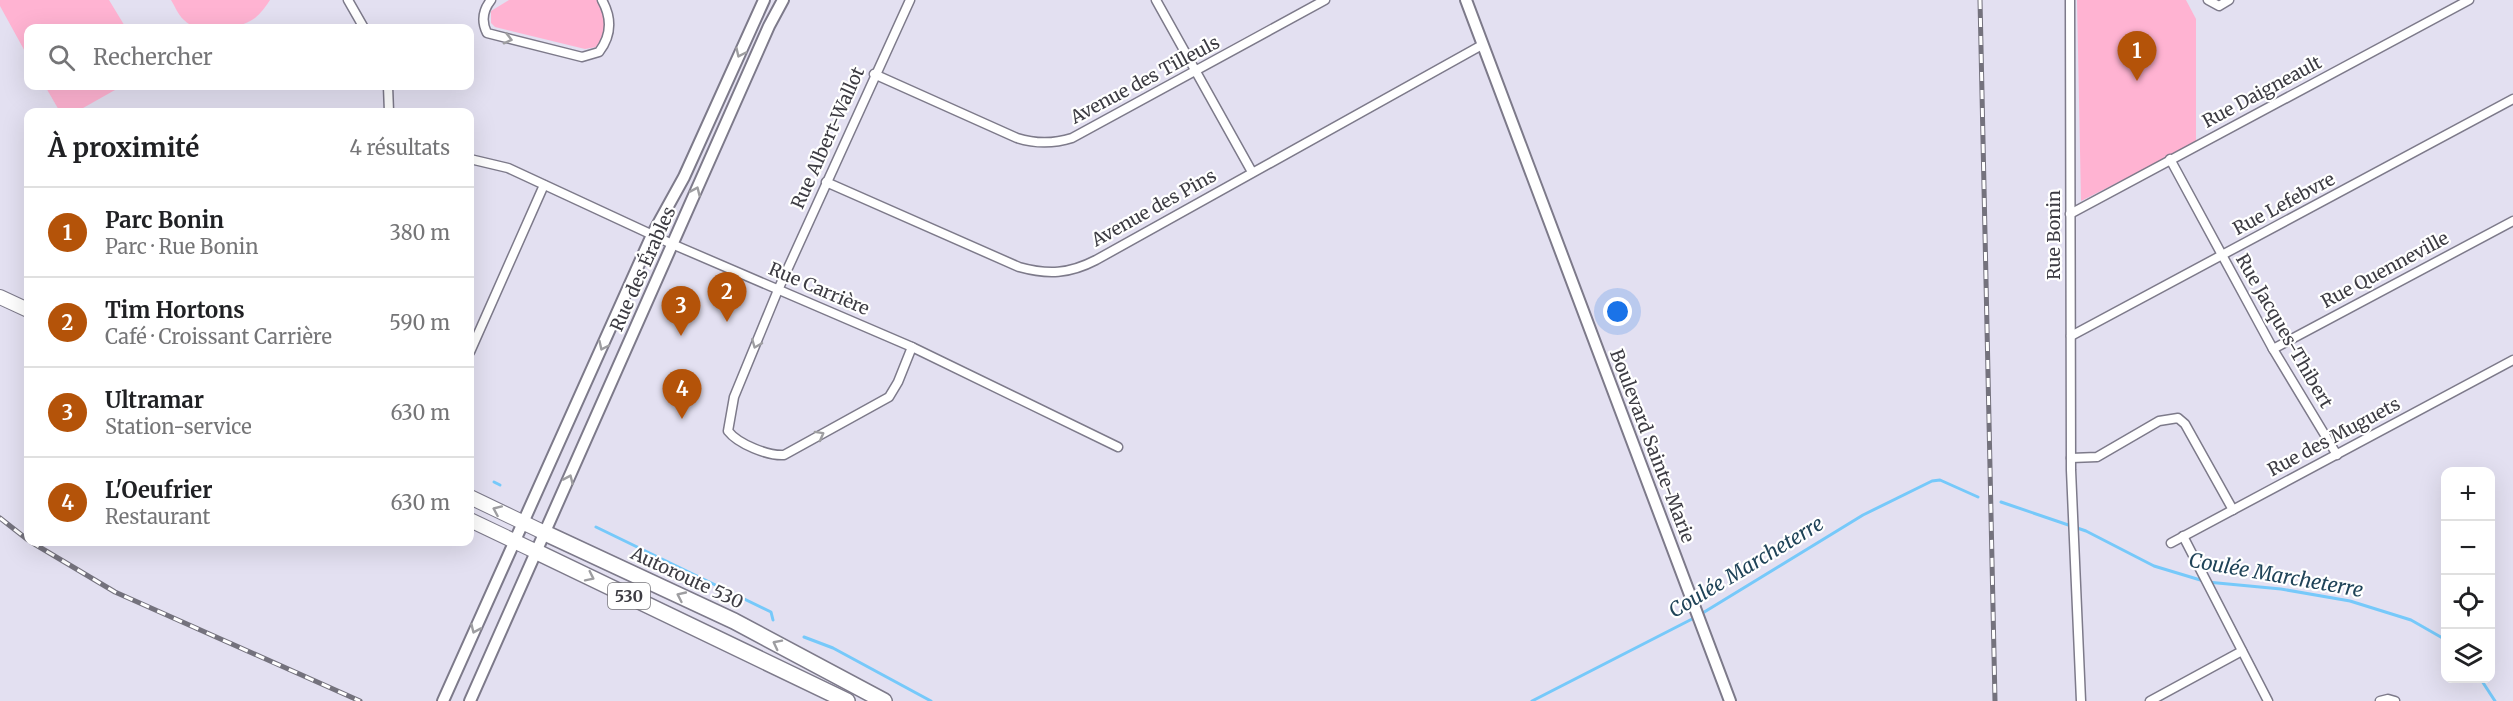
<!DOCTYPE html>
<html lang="fr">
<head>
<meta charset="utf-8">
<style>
	:root { --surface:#fff; --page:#f2f2f2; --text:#202124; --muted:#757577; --line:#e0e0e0; --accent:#b45309 }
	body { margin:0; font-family:Merriweather,serif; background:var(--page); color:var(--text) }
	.controls { position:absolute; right:18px; bottom:18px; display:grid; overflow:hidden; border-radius:12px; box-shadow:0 6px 24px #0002 }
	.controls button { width:54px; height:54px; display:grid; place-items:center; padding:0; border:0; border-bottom:2px solid var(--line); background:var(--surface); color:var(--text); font:30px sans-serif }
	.you { position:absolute; left:1618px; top:312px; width:21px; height:21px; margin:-15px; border:4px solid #fff; border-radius:50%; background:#1a73e8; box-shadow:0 0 0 9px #1a73e833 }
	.badge { display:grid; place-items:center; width:39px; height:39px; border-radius:50%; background:var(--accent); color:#fff; font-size:20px; font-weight:700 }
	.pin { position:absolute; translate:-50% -50px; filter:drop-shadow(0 2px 3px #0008) }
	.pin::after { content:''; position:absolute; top:32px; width:21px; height:18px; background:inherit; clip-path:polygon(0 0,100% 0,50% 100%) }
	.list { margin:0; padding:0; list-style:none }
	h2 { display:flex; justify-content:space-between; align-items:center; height:78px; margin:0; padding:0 24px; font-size:26px }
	h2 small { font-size:20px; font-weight:400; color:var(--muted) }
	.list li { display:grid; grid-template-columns:39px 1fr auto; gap:18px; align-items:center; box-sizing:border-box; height:90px; padding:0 24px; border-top:2px solid var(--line) }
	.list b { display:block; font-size:22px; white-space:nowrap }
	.list p { margin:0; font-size:20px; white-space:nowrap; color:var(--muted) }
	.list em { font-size:20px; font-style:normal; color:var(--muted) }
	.icon { flex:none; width:33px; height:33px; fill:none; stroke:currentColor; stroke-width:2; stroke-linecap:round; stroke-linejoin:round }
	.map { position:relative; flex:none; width:2513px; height:701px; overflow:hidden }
	.search { position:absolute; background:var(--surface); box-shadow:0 6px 24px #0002; left:24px; top:24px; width:450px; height:66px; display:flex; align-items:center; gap:15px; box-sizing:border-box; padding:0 21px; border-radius:12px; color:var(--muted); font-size:22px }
	.panel { position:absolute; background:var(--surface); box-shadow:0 6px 24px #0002; left:24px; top:108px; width:450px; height:438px; border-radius:12px }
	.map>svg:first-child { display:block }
	.green { fill:#ffb3d2 }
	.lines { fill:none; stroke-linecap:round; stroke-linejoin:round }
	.stream { stroke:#76c9fa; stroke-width:3 }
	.minor-casing { stroke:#7d7a8a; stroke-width:11 }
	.tertiary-casing { stroke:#7d7a8a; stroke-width:14 }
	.trunk-casing { stroke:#7d7a8a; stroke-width:16 }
	.motorway-casing { stroke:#7d7a8a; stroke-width:18 }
	.minor { stroke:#fff; stroke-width:8 }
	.tertiary { stroke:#fff; stroke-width:10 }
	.trunk { stroke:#fff; stroke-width:14 }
	.motorway { stroke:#fff; stroke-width:15 }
	.rail-casing { stroke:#74727d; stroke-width:5 }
	.rail { stroke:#fff; stroke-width:3; stroke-dasharray:9; stroke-linecap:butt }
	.oneway { stroke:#9e9ea1 }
	.labels { text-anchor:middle; stroke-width:4.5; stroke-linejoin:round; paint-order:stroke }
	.shield { fill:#fff; stroke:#77767b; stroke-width:1.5 }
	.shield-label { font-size:16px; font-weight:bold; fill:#3d3c43 }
	.street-label { font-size:18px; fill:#3d3c43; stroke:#fff }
	.water-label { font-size:20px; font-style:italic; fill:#1f4358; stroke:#fff }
</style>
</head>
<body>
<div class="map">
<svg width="2513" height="701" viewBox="0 0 2513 701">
	<rect width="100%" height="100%" fill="#e3e0f1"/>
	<g class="green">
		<path d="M0,0h109l17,28h-98v29l-28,-51z"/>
		<path d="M171,0h99c-4,6 -9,13 -15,18 -17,12 -55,18 -71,2 -6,-5 -9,-14 -13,-20z"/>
		<path d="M509,0h88c9,15 12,32 -1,47l-11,2 -90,-22 -4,-4v-12z"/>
		<path d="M2077,0h109l10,19v124l-115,58z"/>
		<path d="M45,86h77l-46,26h-16z"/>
	</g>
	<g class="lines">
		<g class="stream">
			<path d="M494,482l6,3"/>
			<path d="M2001,502l85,29 68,35 53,16 74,7 69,12 61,19 35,20"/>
			<path d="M596,527l175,85 2,8"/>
			<path d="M1701,614l162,-99 69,-34 8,-1 38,17"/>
			<path d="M804,637l29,11 98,53"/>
			<path d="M2480,678l15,23"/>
			<path d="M1532,701l164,-84"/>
		</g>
		<g class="minor-casing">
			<g id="minor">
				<path d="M348,0l16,28"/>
				<path d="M491,0c-8,10 -10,21 -4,33l95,24 17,-5c13,-17 13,-34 3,-52"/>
				<path d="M910,0l-132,290 -44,107 -6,34c10,13 40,25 56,24l105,-58 9,-15 14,-35"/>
				<path d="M1156,0l96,172"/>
				<path d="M2070,0l1,470 10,231"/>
				<path d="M2208,0l11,6 10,-6"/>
				<path d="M874,74l143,64c19,6 36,6 55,0l253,-138"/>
				<path d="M388,86l1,26"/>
				<path d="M470,159l38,9 164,76 240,103 206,100"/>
				<path d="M2170,159l103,190 64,106"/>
				<path d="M826,182l193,85c29,8 50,7 77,-7l386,-215"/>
				<path d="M2070,214l399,-214"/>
				<path d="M2071,336l442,-237"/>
				<path d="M2273,349l240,-128"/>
				<path d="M470,352l74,-167"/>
				<path d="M2071,458l26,-1 62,-36 19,-3 7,6 48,86"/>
				<path d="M2183,536l85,165"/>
				<path d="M2171,543l342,-183"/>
				<path d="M2150,701l92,-50"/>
				<path d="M2380,701l8,-2 7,2"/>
			</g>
		</g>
		<g class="tertiary-casing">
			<g id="tertiary">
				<path d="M1466,0l264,701"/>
				<path d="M443,701l209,-466 32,-58 80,-177"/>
				<path d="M470,701l299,-675 14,-26"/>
			</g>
		</g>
		<g class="trunk-casing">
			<g id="trunk">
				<path d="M0,297l28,13"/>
				<path d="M470,497l75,36"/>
				<path d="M470,520l67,32"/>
			</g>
		</g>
		<g class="motorway-casing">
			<g id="motorway">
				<path d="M545,533l189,88 150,80"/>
				<path d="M537,552l310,149"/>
			</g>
		</g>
		<use href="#minor" class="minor"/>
		<use href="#tertiary" class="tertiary"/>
		<use href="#trunk" class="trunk"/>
		<use href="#motorway" class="motorway"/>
		<g class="rail-casing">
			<g id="rail">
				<path d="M1980,0l15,701"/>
				<path d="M0,518l28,22"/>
				<path d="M31,542l84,50 245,109"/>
			</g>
		</g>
		<use href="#rail" class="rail"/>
	</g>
	<defs><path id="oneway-chevron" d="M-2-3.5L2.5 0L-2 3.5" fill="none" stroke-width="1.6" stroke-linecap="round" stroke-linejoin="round" transform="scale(1.5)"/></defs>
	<g class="oneway">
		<use href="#oneway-chevron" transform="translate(508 39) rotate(14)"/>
		<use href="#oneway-chevron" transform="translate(740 53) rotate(115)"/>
		<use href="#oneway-chevron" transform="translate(696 191) rotate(-66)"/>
		<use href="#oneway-chevron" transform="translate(756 344) rotate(112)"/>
		<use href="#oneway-chevron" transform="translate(603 346) rotate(115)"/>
		<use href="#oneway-chevron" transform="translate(820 435) rotate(-29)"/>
		<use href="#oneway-chevron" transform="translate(569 479) rotate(-66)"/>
		<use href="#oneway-chevron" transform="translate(497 510) rotate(-156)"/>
		<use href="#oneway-chevron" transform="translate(590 577) rotate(26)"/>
		<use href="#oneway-chevron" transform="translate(681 596) rotate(-155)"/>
		<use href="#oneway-chevron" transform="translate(475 629) rotate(114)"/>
		<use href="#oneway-chevron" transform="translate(777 644) rotate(-153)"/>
	</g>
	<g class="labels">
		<rect class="shield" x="608" y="583" width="42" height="26" rx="4.5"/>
		<g class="shield-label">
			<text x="629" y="602">530</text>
		</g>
		<g class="street-label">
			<text transform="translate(1145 80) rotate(-28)" y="6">Avenue des Tilleuls</text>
			<text transform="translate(2262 92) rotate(-28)" y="6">Rue Daigneault</text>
			<text transform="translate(828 138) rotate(-66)" y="6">Rue Albert-Wallot</text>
			<text transform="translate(2284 204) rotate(-28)" y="6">Rue Lefebvre</text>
			<text transform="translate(1154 208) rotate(-29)" y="6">Avenue des Pins</text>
			<text transform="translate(2054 235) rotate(-90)" y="6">Rue Bonin</text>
			<text transform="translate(643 269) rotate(-66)" y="6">Rue des Érables</text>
			<text transform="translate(2385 270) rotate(-28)" y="6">Rue Quenneville</text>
			<text transform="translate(819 289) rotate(23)" y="6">Rue Carrière</text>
			<text transform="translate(2284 331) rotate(60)" y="6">Rue Jacques-Thibert</text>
			<text transform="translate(2334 437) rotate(-28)" y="6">Rue des Muguets</text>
			<text transform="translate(1652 446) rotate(69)" y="6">Boulevard Sainte-Marie</text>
			<text transform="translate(687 578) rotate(25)" y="6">Autoroute 530</text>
		</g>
		<g class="water-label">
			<text transform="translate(1746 567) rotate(-31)" y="7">Coulée Marcheterre</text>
			<text transform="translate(2276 575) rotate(10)" y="7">Coulée Marcheterre</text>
		</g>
	</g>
</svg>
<div class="controls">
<button>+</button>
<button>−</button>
<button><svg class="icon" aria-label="locate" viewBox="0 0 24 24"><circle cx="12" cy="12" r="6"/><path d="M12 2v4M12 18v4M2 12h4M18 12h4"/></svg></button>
<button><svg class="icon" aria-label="layers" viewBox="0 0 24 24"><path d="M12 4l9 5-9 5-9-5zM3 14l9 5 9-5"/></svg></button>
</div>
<div class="you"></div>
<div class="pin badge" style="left:2137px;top:81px">1</div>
<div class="pin badge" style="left:727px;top:322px">2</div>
<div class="pin badge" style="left:681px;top:336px">3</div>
<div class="pin badge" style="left:682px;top:419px">4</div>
<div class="search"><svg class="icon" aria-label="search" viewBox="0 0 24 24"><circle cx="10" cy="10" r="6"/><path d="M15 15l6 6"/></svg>Rechercher</div>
<section class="panel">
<h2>À proximité<small>4 résultats</small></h2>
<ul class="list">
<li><span class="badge">1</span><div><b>Parc Bonin</b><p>Parc · Rue Bonin</p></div><em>380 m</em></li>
<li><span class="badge">2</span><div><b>Tim Hortons</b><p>Café · Croissant Carrière</p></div><em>590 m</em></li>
<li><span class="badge">3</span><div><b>Ultramar</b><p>Station-service</p></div><em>630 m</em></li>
<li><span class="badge">4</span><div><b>L'Oeufrier</b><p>Restaurant</p></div><em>630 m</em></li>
</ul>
</section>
</div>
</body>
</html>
